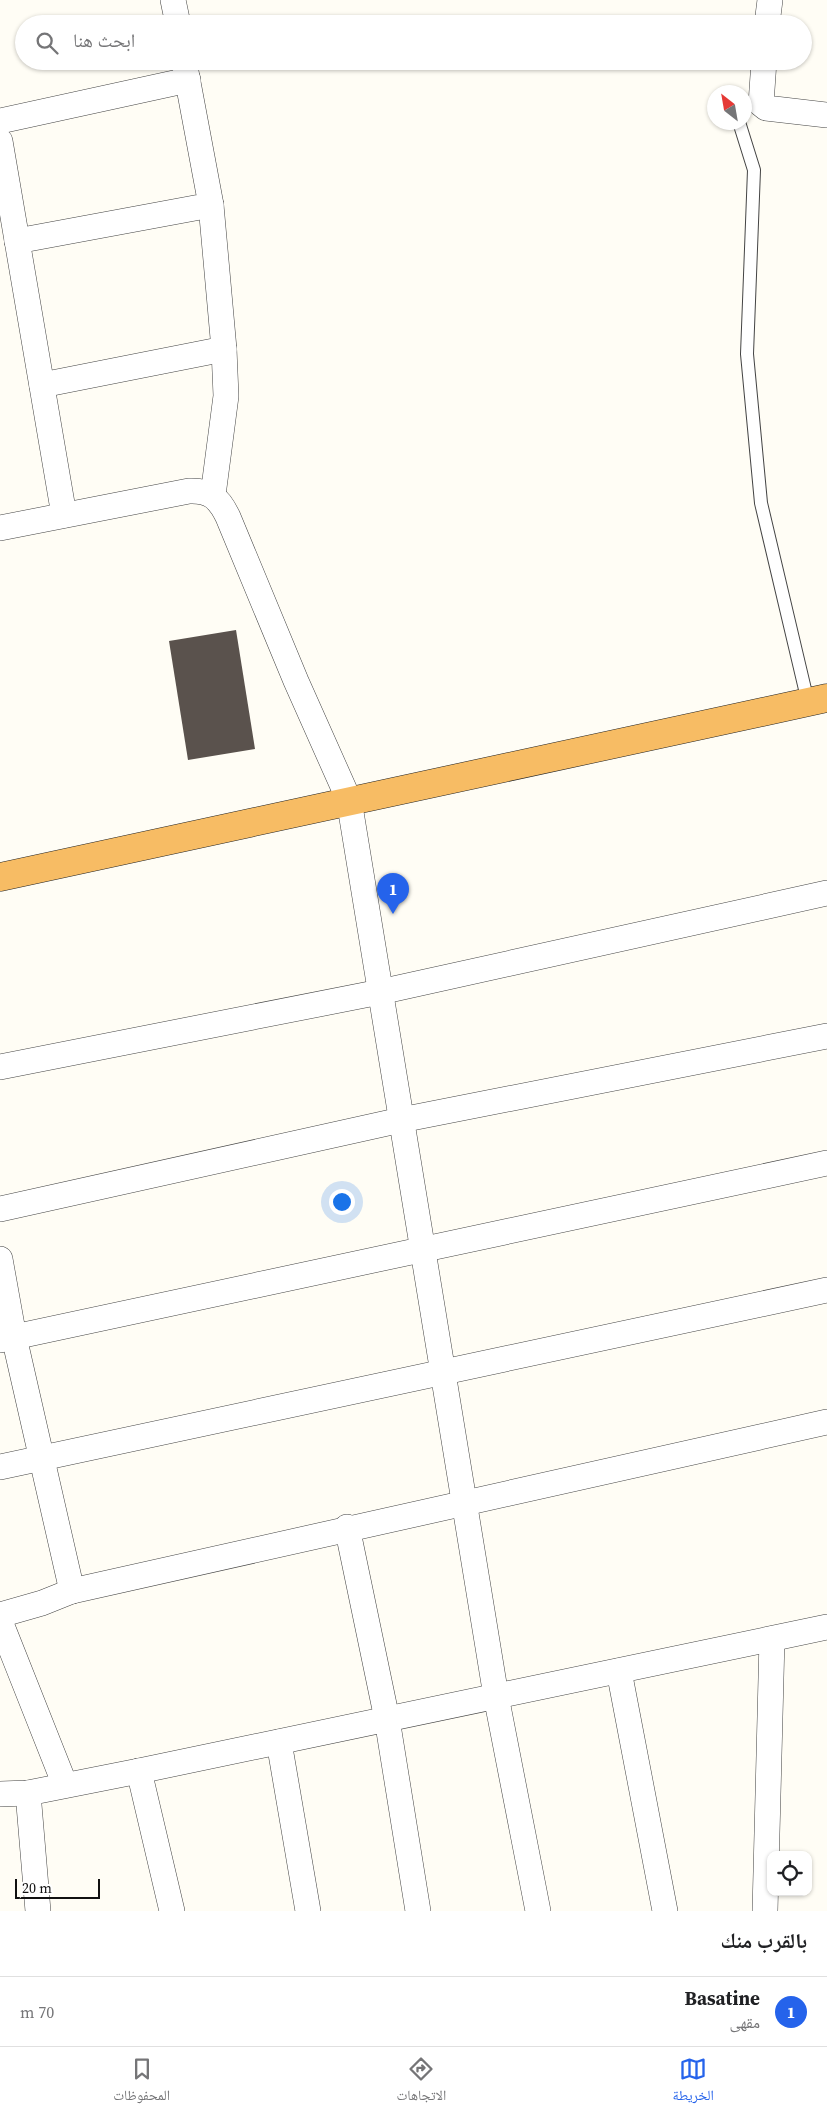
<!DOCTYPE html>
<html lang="ar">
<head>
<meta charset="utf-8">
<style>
	:root { --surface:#fff; --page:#f6f6f6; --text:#202124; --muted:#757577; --line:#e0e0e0; --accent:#2563eb }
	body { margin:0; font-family:"Source Serif 4","Noto Naskh Arabic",serif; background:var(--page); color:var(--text); direction:rtl }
	.controls { position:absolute; right:15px; bottom:15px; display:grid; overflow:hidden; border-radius:10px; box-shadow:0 1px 4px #0004 }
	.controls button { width:45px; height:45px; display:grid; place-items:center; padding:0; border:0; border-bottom:1px solid var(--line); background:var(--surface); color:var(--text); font:25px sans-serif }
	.compass { position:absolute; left:707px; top:85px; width:45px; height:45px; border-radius:50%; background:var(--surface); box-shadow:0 1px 4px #0004; rotate:329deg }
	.scale { position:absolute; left:15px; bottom:12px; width:85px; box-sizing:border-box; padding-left:5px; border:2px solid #111; border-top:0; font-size:14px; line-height:18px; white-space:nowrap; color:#111; -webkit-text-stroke:4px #fff; paint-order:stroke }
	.you { position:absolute; left:341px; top:1201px; width:18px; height:18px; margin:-12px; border:4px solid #fff; border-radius:50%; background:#1a73e8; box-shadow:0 0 0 8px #1a73e833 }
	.badge { display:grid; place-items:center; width:32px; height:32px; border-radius:50%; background:var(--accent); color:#fff; font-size:16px; font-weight:700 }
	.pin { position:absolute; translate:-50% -41px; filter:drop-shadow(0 1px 2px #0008) }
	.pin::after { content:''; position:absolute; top:26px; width:18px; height:15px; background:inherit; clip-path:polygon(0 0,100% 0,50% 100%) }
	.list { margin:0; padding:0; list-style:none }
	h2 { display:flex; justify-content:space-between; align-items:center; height:65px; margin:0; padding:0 20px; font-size:21px }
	h2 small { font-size:16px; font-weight:400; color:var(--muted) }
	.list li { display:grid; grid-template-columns:32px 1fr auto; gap:15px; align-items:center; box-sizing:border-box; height:70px; padding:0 20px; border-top:1px solid var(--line) }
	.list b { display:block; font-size:19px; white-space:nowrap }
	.list p { margin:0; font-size:16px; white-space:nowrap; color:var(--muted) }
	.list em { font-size:16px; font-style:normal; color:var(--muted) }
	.icon { flex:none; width:28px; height:28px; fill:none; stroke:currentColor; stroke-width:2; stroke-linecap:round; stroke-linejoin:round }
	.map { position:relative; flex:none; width:827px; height:1911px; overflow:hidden; direction:ltr }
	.search { position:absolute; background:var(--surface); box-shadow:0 1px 4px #0004; left:15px; right:15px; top:15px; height:55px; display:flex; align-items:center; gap:12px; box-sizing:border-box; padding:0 18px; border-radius:28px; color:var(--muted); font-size:19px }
	.sheet { height:135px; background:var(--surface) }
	nav { display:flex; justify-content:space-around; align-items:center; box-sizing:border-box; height:70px; border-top:1px solid var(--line); background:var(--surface); font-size:14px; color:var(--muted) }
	nav a { display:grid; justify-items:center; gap:2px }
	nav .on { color:var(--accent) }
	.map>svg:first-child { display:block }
	.building { fill:#5a524d }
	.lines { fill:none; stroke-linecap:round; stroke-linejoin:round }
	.service-casing { stroke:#444; stroke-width:14 }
	.minor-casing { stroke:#444; stroke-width:26 }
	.trunk-casing { stroke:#222; stroke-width:29 }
	.service { stroke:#fff; stroke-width:12 }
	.minor { stroke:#fff; stroke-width:25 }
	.trunk { stroke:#f7bc64; stroke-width:28 }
</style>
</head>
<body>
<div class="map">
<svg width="827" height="1911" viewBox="0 0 827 1911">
	<rect width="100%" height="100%" fill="#fffdf5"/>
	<path class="building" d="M236,630l19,119 -67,11 -19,-119z"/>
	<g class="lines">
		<g class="service-casing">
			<g id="service">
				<path d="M744,110l17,-15"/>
				<path d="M739,122l15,48 -7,184 14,149 47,199"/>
			</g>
		</g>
		<g class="minor-casing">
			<g id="minor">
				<path d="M173,0l5,24"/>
				<path d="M767,24l3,-24"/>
				<path d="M764,61l-3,43 5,4 61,7"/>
				<path d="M0,121l188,-41"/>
				<path d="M0,141l64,374"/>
				<path d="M211,205l13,144 2,47 -13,99"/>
				<path d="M17,241l194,-36 -27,-144"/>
				<path d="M42,385l182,-36"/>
				<path d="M0,528l189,-37c21,-1 30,7 39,26l68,164 53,119 147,896 42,215"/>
				<path d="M0,1067l380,-75 447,-99"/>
				<path d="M0,1209l401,-89 426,-84"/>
				<path d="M0,1259l14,78 58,254"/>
				<path d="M0,1340l827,-177"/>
				<path d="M0,1467l827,-177"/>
				<path d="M347,1527l40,192 31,192"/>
				<path d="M0,1615l42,-12 30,-12c251,-58 503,-112 755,-169"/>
				<path d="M0,1621l65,164"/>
				<path d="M619,1671l46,240"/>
				<path d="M279,1742l29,169"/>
				<path d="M139,1771l33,140"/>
				<path d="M28,1793l10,118"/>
				<path d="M0,1794l28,-1 111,-22 688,-144"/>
				<path d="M765,1911l7,-272"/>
			</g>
		</g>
		<g class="trunk-casing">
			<path id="trunk" d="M0,877l827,-179"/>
		</g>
		<use href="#service" class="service"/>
		<use href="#minor" class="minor"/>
		<use href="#trunk" class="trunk"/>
	</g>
</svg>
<div class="controls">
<button><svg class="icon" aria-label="locate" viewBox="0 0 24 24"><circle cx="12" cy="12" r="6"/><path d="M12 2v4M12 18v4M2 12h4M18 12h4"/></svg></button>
</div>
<svg class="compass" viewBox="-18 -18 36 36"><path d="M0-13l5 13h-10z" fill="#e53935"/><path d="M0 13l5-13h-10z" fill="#757577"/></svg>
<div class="scale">20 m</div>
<div class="you"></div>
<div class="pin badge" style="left:393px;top:914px">1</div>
<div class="search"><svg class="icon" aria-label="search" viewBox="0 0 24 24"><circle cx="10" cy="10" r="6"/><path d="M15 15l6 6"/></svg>ابحث هنا</div>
</div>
<section class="sheet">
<h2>بالقرب منك<small></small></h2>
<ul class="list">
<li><span class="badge">1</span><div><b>Basatine</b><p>مقهى</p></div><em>70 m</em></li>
</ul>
</section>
<nav>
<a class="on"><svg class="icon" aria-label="map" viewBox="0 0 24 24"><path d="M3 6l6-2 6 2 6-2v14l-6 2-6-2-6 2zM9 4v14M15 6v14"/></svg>الخريطة</a>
<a><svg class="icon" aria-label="directions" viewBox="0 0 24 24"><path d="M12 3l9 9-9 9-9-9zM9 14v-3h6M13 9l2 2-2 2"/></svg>الاتجاهات</a>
<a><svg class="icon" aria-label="saved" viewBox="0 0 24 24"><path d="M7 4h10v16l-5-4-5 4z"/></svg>المحفوظات</a>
</nav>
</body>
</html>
